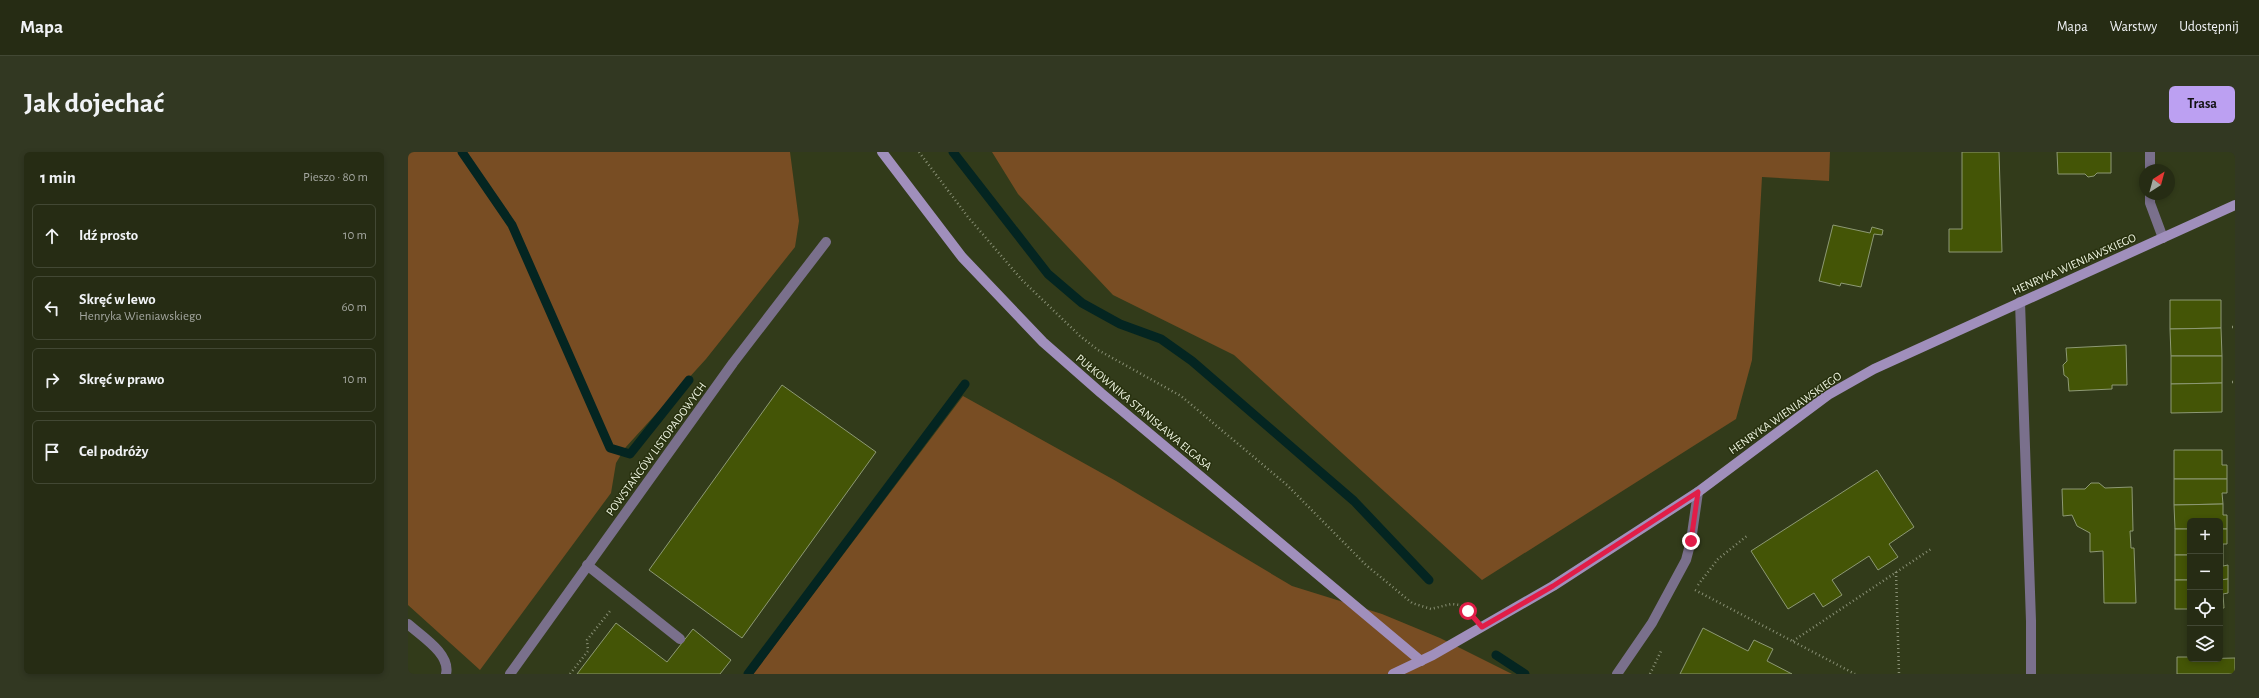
<!DOCTYPE html>
<html lang="pl">
<head>
<meta charset="utf-8">
<style>
	:root { --surface:#262c14; --page:#323822; --text:#f1f3f6; --muted:#a4a7a0; --line:#424834; --accent:#bca0f2 }
	body { margin:0; font-family:"Alegreya Sans",sans-serif; background:var(--page); color:var(--text) }
	.controls { position:absolute; right:12px; bottom:12px; display:grid; overflow:hidden; border-radius:6px; box-shadow:0 2px 6px #0003 }
	.controls button { width:36px; height:36px; display:grid; place-items:center; padding:0; border:0; border-bottom:1px solid var(--line); background:var(--surface); color:var(--text); font:20px sans-serif }
	.compass { position:absolute; left:1731px; top:12px; width:36px; height:36px; border-radius:50%; background:var(--surface); box-shadow:0 2px 6px #0003; rotate:36deg }
	.stop { position:absolute; width:12px; height:12px; margin:-9px; border:3px solid #e11d48; border-radius:50%; background:#fff }
	.stop.end { background:#e11d48; border-color:#fff; box-shadow:0 1px 4px #0008 }
	.list { margin:0; padding:0; list-style:none }
	h2 { display:flex; justify-content:space-between; align-items:center; height:52px; margin:0; padding:0 16px; font-size:17px }
	h2 small { font-size:13px; font-weight:400; color:var(--muted) }
	.list li { display:grid; grid-template-columns:26px 1fr auto; gap:12px; align-items:center; box-sizing:border-box; height:64px; margin:0 8px 8px; padding:0 8px; border:1px solid var(--line); border-radius:6px }
	.list b { display:block; font-size:15px; white-space:nowrap }
	.list p { margin:0; font-size:13px; white-space:nowrap; color:var(--muted) }
	.list em { font-size:13px; font-style:normal; color:var(--muted) }
	.icon { flex:none; width:22px; height:22px; fill:none; stroke:currentColor; stroke-width:2; stroke-linecap:round; stroke-linejoin:round }
	.map { position:relative; flex:none; width:1827px; height:522px; overflow:hidden; border-radius:6px }
	header { display:flex; align-items:center; gap:24px; box-sizing:border-box; height:56px; padding:0 20px; background:var(--surface); border-bottom:1px solid var(--line) }
	header strong { font-size:19px }
	nav { display:flex; gap:22px; margin-inline-start:auto; font-size:14px }
	.intro { display:flex; align-items:center; justify-content:space-between; box-sizing:border-box; height:96px; padding:0 24px }
	h1 { margin:0; font-size:28px }
	.button { padding:10px 18px; border-radius:6px; background:var(--accent); color:#111; font-size:14px; font-weight:700 }
	main { display:flex; gap:24px; padding:0 24px }
	aside { flex:1; background:var(--surface); border-radius:6px; box-shadow:0 2px 6px #0003 }
	.map>svg:first-child { display:block }
	.green { fill:#784d23 }
	.lines { fill:none; stroke-linecap:round; stroke-linejoin:round }
	.stream { stroke:#042521; stroke-width:9 }
	.building { fill:#445506; stroke:#8d9974 }
	.path { stroke:#899075; stroke-width:2.5; stroke-dasharray:1 3; stroke-linecap:butt }
	.lane { stroke:#7a708c; stroke-width:10 }
	.street { stroke:#7a708c; stroke-width:10 }
	.secondary { stroke:#a08fbc; stroke-width:10 }
	.route { stroke:#e11d48; stroke-width:5 }
	.labels { text-anchor:middle; stroke-width:3; stroke-linejoin:round; paint-order:stroke }
	.street-label { font-size:12px; fill:#edf3df; stroke:#28310f }
</style>
</head>
<body>
<header>
<strong>Mapa</strong>
<nav><a>Mapa</a><a>Warstwy</a><a>Udostępnij</a></nav>
</header>
<div class="intro"><h1>Jak dojechać</h1><a class="button">Trasa</a></div>
<main>
<aside>
<h2>1 min<small>Pieszo · 80 m</small></h2>
<ul class="list">
<li><svg class="icon" aria-label="ahead" viewBox="0 0 24 24"><path d="M12 20V5M6 11l6-6 6 6"/></svg><div><b>Idź prosto</b></div><em>10 m</em></li>
<li><svg class="icon" aria-label="left" viewBox="0 0 24 24"><path d="M17 20v-9H6M10 6l-5 5 5 5"/></svg><div><b>Skręć w lewo</b><p>Henryka Wieniawskiego</p></div><em>60 m</em></li>
<li><svg class="icon" aria-label="right" viewBox="0 0 24 24"><path d="M7 20v-9h11M14 6l5 5-5 5"/></svg><div><b>Skręć w prawo</b></div><em>10 m</em></li>
<li><svg class="icon" aria-label="arrive" viewBox="0 0 24 24"><path d="M6 21V4h12l-3 4 3 4H6"/></svg><div><b>Cel podróży</b></div></li>
</ul>
</aside>
<div class="map">
<svg width="1827" height="522" viewBox="0 0 1827 522">
	<rect width="100%" height="100%" fill="#323b1a"/>
	<g class="green">
		<path d="M0,0h382l9,69 -4,26 -89,112 -81,89 -9,15 -5,30 -131,177 -72,-65z"/>
		<path d="M584,0h838l-1,29 -67,-4 -10,183 -16,59 -254,161 -248,-225 -121,-60 -95,-101z"/>
		<path d="M555,244l153,85 176,105 90,28 58,24 72,36h-759z"/>
	</g>
	<g class="lines">
		<g class="stream">
			<path d="M54,0l50,73 98,223 20,6 59,-74"/>
			<path d="M545,0l95,122 34,29 38,21 41,15 31,22 162,140 75,79"/>
			<path d="M1088,503l29,19"/>
			<path d="M340,522l217,-290"/>
		</g>
	</g>
	<g class="building">
		<path d="M1554,0h37l3,100h-53v-23h13z"/>
		<path d="M1649,0h54v21h-14l-3,3 -6,1 -3,-3h-27z"/>
		<path d="M1425,73l37,8 2,-6 11,3 -1,5 -8,-1 -13,53 -20,-4 -1,3 -21,-5z"/>
		<path d="M1762,148h51v28l-51,1z"/>
		<path d="M1813,176l1,28h-51l-1,-27z"/>
		<path d="M1718,193l1,40h-15v4l-43,2 -1,-13 -4,-3 -1,-10 4,-4 -1,-13z"/>
		<path d="M1763,204h51v27l-51,1z"/>
		<path d="M1814,231v29l-51,1v-29z"/>
		<path d="M374,233l94,67 -134,186 -93,-68z"/>
		<path d="M1766,298h48v15h5v14h-53z"/>
		<path d="M1469,318l37,57 -25,17 9,13 -20,13 -9,-14 -37,24 10,15 -19,12 -9,-14 -26,16 -37,-58z"/>
		<path d="M1766,327h53v14h-5l1,11 -49,1z"/>
		<path d="M1683,331h8l6,5 27,-1 1,44h-3l1,17h3l2,55h-32l-1,-52 -13,1v-19l-13,-7 -5,-11 -9,1 -1,-27h23z"/>
		<path d="M1815,352v11h4v14h-7v-8h-30v8h-15l-1,-24z"/>
		<rect x="1767" y="377" width="15" height="26"/>
		<path d="M1812,377h7v15h-4v10h-3z"/>
		<path d="M1812,402h3v12l5,-1v14l-8,1z"/>
		<rect x="1767" y="403" width="15" height="25"/>
		<path d="M1820,427v14l-5,1 1,14h-4v-28z"/>
		<rect x="1767" y="428" width="15" height="29"/>
		<path d="M208,471l51,39 26,-33 38,31 -11,14h-143z"/>
		<path d="M1295,476l45,23 6,-11 19,9 -6,12 25,13h-112z"/>
		<path d="M1769,505h13v2l45,-1v16h-58z"/>
	</g>
	<g class="lines">
		<g class="path">
			<path d="M511,0l49,65 54,63 58,56 18,14 83,46 106,89 79,80 46,38 19,6 20,-5 9,1 9,6"/>
			<path d="M1824,175h3"/>
			<path d="M1824,230h3"/>
			<path d="M1488,420l3,102"/>
			<path d="M1290,433l20,-26 30,-24"/>
			<path d="M1287,438l160,84"/>
			<path d="M1385,489l138,-92"/>
			<path d="M162,522l18,-23 -1,-11 23,-29"/>
			<path d="M1242,522l12,-25"/>
		</g>
		<g class="lane">
			<path d="M1612,150l11,319v53"/>
			<path d="M179,413l93,74"/>
			<path d="M0,472c13,12 43,30 38,50"/>
			<path d="M102,522l223,-311 93,-121"/>
		</g>
		<g class="street">
			<path d="M1742,0v18"/>
			<path d="M1742,42v9l13,35"/>
			<path d="M1209,522l35,-51 34,-63 5,-19 7,-49"/>
		</g>
		<g class="secondary">
			<path d="M474,0l80,105 81,85 58,51 320,268"/>
			<path d="M985,522l40,-19 120,-69 145,-94 130,-97 46,-26 361,-164"/>
		</g>
	</g>
	<g class="lines">
		<path class="route" d="M1060,459l14,16 71,-41 145,-94 -7,49"/>
	</g>
	<g class="labels">
		<g class="street-label">
			<text transform="translate(1666 112) rotate(-24)" y="4">HENRYKA WIENIAWSKIEGO</text>
			<text transform="translate(736 260) rotate(40)" y="4">PUŁKOWNIKA STANISŁAWA ELGASA</text>
			<text transform="translate(1377 261) rotate(-35)" y="4">HENRYKA WIENIAWSKIEGO</text>
			<text transform="translate(248 297) rotate(-54)" y="4">POWSTAŃCÓW LISTOPADOWYCH</text>
		</g>
	</g>
</svg>
<div class="controls">
<button>+</button>
<button>−</button>
<button><svg class="icon" aria-label="locate" viewBox="0 0 24 24"><circle cx="12" cy="12" r="6"/><path d="M12 2v4M12 18v4M2 12h4M18 12h4"/></svg></button>
<button><svg class="icon" aria-label="layers" viewBox="0 0 24 24"><path d="M12 4l9 5-9 5-9-5zM3 14l9 5 9-5"/></svg></button>
</div>
<svg class="compass" viewBox="-18 -18 36 36"><path d="M0-13l5 13h-10z" fill="#e53935"/><path d="M0 13l5-13h-10z" fill="#a4a7a0"/></svg>
<div class="stop" style="left:1060px;top:459px"></div>
<div class="stop end" style="left:1283px;top:389px"></div>
</div>
</main>
</body>
</html>
